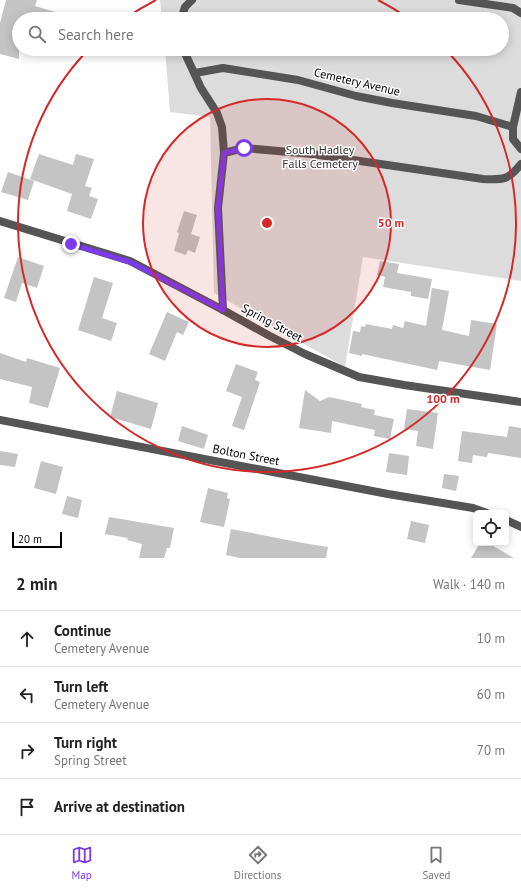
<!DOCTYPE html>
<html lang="en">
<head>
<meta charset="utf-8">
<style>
	:root { --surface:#fff; --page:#f6f6f6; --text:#222; --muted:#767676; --line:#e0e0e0; --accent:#7c3aed }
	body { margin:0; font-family:"PT Sans",sans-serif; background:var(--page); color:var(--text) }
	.controls { position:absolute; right:12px; bottom:12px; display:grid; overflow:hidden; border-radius:6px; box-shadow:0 2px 10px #0003 }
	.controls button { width:36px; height:36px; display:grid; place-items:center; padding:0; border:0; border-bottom:1px solid var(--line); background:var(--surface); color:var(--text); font:20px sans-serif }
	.scale { position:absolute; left:12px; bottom:10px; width:50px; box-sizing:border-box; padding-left:4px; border:2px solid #000; border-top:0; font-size:11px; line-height:14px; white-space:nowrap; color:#000; -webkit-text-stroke:3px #fff; paint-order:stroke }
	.stop { position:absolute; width:12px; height:12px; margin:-9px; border:3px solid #7c3aed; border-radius:50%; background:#fff }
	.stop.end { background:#7c3aed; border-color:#fff; box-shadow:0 1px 4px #0008 }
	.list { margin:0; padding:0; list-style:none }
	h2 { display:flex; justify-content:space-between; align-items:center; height:52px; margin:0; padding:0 16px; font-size:17px }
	h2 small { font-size:13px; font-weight:400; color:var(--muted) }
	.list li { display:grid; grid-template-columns:26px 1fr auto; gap:12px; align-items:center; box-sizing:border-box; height:56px; padding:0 16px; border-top:1px solid var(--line) }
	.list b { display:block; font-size:15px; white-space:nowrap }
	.list p { margin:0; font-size:13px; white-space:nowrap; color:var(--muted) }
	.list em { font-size:13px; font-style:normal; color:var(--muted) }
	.icon { flex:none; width:22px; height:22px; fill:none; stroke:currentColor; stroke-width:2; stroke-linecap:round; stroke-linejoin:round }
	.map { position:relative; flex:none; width:521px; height:558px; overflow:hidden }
	.search { position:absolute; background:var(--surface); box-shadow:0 2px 10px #0003; left:12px; right:12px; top:12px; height:44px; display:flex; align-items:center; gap:10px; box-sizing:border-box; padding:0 14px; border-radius:22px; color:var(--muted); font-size:15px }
	.sheet { height:276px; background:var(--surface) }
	nav { display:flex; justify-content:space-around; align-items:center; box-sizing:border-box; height:56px; border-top:1px solid var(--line); background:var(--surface); font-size:11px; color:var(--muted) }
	nav a { display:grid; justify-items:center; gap:2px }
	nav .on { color:var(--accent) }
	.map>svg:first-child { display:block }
	.green { fill:#dcdcdc }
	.building { fill:#c4c4c4 }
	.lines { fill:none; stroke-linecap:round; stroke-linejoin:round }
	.service { stroke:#555; stroke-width:8 }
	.tertiary { stroke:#555; stroke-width:8 }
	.route { stroke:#7c3aed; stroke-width:5 }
	.ring { fill:none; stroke:#d62828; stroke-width:2 }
	.labels { text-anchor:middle; stroke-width:3; stroke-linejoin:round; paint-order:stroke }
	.street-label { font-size:12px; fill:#000; stroke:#fff }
	.park-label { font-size:12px; fill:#333; stroke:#fff }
	.centre { fill:#d62828; stroke:#fff; stroke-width:2 }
	.ring-label { font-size:12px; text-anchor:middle; font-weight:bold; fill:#d62828; stroke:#fff; stroke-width:3; stroke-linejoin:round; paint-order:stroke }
</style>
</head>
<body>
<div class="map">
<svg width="521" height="558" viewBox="0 0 521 558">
	<rect width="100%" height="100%" fill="#fff"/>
	<path class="green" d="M160,0h361v281l-158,-24 -18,110 -131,-74 -4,-176 -40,-5 -5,-63h337v-30h-340z"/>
	<g class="building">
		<path d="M6,0h31l-2,6 34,10 -1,3h-49v40l-19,-5v-31z"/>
		<path d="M39,154l34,11 3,-11 18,5 -9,27 7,2 -3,8 9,3 -7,20 -24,-8 5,-17 -42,-15z"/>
		<path d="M8,172l26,9 -6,19 -27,-8z"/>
		<path d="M184,211l13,4 -6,19 9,3 -5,16 -7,-3 -2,5 -12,-4 5,-18 -2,-1z"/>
		<path d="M18,257l26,9 -7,22 -15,-5 -6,19 -12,-4z"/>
		<path d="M380,261l19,3 -2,9 35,6 -4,20 -17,-3v-4l-28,-5 2,-10 -8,-2z"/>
		<path d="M94,277l19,6 -11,35 15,5 -6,18 -33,-11z"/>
		<path d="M432,288l17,3 -7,39 27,6 2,-16 26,4 -7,46 -51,-9 -2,9 -75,-16v2l-13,-3 4,-22 7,1 1,-6 4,1 1,-3 26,5 1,-4 10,3 2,-7 21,5z"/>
		<path d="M167,312l22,10 -6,13 -6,-3 -12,29 -16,-7z"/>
		<path d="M0,353l26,9 1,-4 33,10 -12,40 -19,-5 3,-16 -32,-8z"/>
		<path d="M236,364l22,8 -3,8 5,2 -16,48 -12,-4 10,-29 -16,-6z"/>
		<path d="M305,390l15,11 9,-4 33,7 -1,3 14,3 -1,5 20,4 -4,20 -16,-3 1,-6 -43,-9 -1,12 -32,-5z"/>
		<path d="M117,391l41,12 -7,26 -41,-12z"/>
		<path d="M407,409l31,4 -5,36 -17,-3 2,-15 -14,-2z"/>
		<path d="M182,426l26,9 -4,14 -26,-8z"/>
		<path d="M509,426l12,2v30l-33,-5 -1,4 -14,-2 -1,8 -14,-2 4,-30 45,6z"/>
		<path d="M0,451l18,3 -3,13 -15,-2z"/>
		<path d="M389,453l20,3 -2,19 -21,-3z"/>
		<path d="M41,461l22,6 -7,27 -22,-6z"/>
		<path d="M444,474l15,2 -3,15 -14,-3z"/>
		<path d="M208,488l20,5 -1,5 3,1 -6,28 -24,-5z"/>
		<path d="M67,496l15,4 -4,18 -16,-4z"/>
		<path d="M109,517l65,11 -4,20h-3l-3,10h-25l3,-14 -15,-4 1,-2 -23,-4z"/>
		<path d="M411,521l18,4 -4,18 -18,-4z"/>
		<path d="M231,529l72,14 25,4 -2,11h-86l-14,-3z"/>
		<path d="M480,543h8l26,15h-43z"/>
	</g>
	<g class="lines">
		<g class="service">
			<path d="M459,0l54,8 8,5"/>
			<path d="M181,19l4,-12 7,-7"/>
			<path d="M183,49l18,39 16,25 5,14 2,26"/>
			<path d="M195,73l28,-5 75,12 58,16 36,7 84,13 37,11 8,-35"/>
			<path d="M513,127v12l8,10"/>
			<path d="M223,310l-5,-102 6,-55 20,-5 68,6 171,25c21,1 25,1 38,-15"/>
		</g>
		<g class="tertiary">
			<path d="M0,221l130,40 93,49 45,25 37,19 54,23 45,8 117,17"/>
			<path d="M0,420l388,74 85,14 14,5"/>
			<path d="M506,520l15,7"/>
		</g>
	</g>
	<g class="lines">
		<path class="route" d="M71,244l59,18 93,48 -5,-102 6,-55 20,-5"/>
	</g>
	<circle cx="267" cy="223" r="124" fill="#d62828" fill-opacity=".12"/>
	<g class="ring">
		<circle cx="267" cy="223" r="124"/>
		<path d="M126 18A249 249 0 0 1 156 0M378 0A249 249 0 0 1 408 18M446 50A249 249 0 1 1 88 50"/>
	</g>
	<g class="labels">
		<g class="street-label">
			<text transform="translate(357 82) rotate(13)" y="4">Cemetery Avenue</text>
			<text transform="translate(272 323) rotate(28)" y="4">Spring Street</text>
			<text transform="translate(246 455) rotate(11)" y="4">Bolton Street</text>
		</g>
		<g class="park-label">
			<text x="320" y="154">South Hadley<tspan x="320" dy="14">Falls Cemetery</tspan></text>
		</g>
	</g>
	<circle cx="267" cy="223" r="6" class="centre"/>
	<g class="ring-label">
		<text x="391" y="227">50 m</text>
		<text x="443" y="403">100 m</text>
	</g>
</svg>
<div class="controls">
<button><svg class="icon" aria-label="locate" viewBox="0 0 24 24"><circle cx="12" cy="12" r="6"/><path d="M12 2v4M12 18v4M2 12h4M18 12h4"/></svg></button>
</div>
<div class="scale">20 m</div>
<div class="stop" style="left:244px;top:148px"></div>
<div class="stop end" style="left:71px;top:244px"></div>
<div class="search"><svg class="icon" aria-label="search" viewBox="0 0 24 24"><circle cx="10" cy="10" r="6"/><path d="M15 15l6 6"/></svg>Search here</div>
</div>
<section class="sheet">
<h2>2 min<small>Walk · 140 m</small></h2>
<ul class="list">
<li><svg class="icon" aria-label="ahead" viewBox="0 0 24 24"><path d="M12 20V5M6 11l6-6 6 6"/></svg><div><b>Continue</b><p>Cemetery Avenue</p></div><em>10 m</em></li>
<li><svg class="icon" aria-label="left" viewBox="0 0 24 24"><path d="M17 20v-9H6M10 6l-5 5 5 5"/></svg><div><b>Turn left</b><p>Cemetery Avenue</p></div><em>60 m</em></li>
<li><svg class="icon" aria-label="right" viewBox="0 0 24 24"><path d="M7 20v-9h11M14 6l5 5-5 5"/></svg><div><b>Turn right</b><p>Spring Street</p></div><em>70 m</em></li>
<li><svg class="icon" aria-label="arrive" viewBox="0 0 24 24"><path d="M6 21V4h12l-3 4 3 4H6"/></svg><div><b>Arrive at destination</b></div></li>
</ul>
</section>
<nav>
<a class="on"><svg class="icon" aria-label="map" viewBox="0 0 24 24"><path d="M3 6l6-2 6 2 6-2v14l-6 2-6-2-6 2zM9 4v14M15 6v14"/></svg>Map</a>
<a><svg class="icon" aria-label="directions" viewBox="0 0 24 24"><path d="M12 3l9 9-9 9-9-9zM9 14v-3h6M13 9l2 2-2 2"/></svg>Directions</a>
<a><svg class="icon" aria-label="saved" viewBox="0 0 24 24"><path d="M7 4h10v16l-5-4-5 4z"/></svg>Saved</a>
</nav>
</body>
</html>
